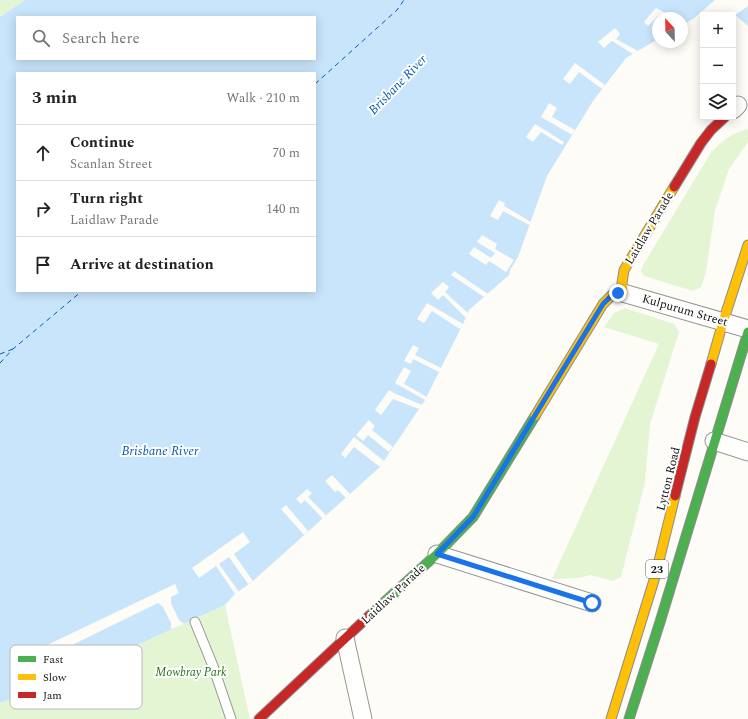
<!DOCTYPE html>
<html lang="en">
<head>
<meta charset="utf-8">
<style>
	:root { --surface:#fff; --page:#f6f6f6; --text:#222; --muted:#767676; --line:#e0e0e0 }
	body { margin:0; font-family:Spectral,serif; background:var(--page); color:var(--text) }
	.controls { position:absolute; right:12px; top:12px; display:grid; overflow:hidden; border-radius:0px; box-shadow:0 2px 10px #0003 }
	.controls button { width:36px; height:36px; display:grid; place-items:center; padding:0; border:0; border-bottom:1px solid var(--line); background:var(--surface); color:var(--text); font:20px sans-serif }
	.compass { position:absolute; left:652px; top:12px; width:36px; height:36px; border-radius:50%; background:var(--surface); box-shadow:0 2px 10px #0003; rotate:338deg }
	.stop { position:absolute; width:12px; height:12px; margin:-9px; border:3px solid #1a73e8; border-radius:50%; background:#fff }
	.stop.end { background:#1a73e8; border-color:#fff; box-shadow:0 1px 4px #0008 }
	.list { margin:0; padding:0; list-style:none }
	h2 { display:flex; justify-content:space-between; align-items:center; height:52px; margin:0; padding:0 16px; font-size:17px }
	h2 small { font-size:13px; font-weight:400; color:var(--muted) }
	.list li { display:grid; grid-template-columns:26px 1fr auto; gap:12px; align-items:center; box-sizing:border-box; height:56px; padding:0 16px; border-top:1px solid var(--line) }
	.list b { display:block; font-size:15px; white-space:nowrap }
	.list p { margin:0; font-size:13px; white-space:nowrap; color:var(--muted) }
	.list em { font-size:13px; font-style:normal; color:var(--muted) }
	.icon { flex:none; width:22px; height:22px; fill:none; stroke:currentColor; stroke-width:2; stroke-linecap:round; stroke-linejoin:round }
	.map { position:relative; flex:none; width:748px; height:719px; overflow:hidden }
	.search { position:absolute; background:var(--surface); box-shadow:0 2px 10px #0003; left:16px; top:16px; width:300px; height:44px; display:flex; align-items:center; gap:10px; box-sizing:border-box; padding:0 14px; border-radius:0px; color:var(--muted); font-size:15px }
	.panel { position:absolute; background:var(--surface); box-shadow:0 2px 10px #0003; left:16px; top:72px; width:300px; height:220px; border-radius:0px }
	.map>svg:first-child { display:block }
	.green { fill:#e4f5d4 }
	.water { fill:#c9e5fb; fill-rule:evenodd }
	.pier { fill:#fdfcf7 }
	.lines { fill:none; stroke-linecap:round; stroke-linejoin:round }
	.ferry { stroke:#0a5ab3; stroke-width:1; stroke-dasharray:5 4; stroke-linecap:butt }
	.lane-casing { stroke:#979795; stroke-width:11 }
	.street-casing { stroke:#979795; stroke-width:19 }
	.fast-casing { stroke:#8e8d8b; stroke-width:11 }
	.slow-casing { stroke:#8e8d8b; stroke-width:11 }
	.jam-casing { stroke:#8e8d8b; stroke-width:11 }
	.lane { stroke:#fffffe; stroke-width:9 }
	.street { stroke:#fffffe; stroke-width:17 }
	.fast { stroke:#4caf50; stroke-width:9 }
	.slow { stroke:#ffc107; stroke-width:9 }
	.jam { stroke:#c62828; stroke-width:9 }
	.route { stroke:#1a73e8; stroke-width:5 }
	.labels { text-anchor:middle; stroke-width:4; stroke-linejoin:round; paint-order:stroke }
	.shield { fill:#fff; stroke:#585858; stroke-width:1 }
	.shield-label { font-size:11px; font-weight:bold; fill:#111 }
	.street-label { font-size:12px; fill:#111; stroke:#fff }
	.park-label { font-size:12px; font-style:italic; fill:#237218; stroke:#fff }
	.water-label { font-size:13px; font-style:italic; fill:#0a5ab3; stroke:#fff }
	.key { fill:#fff; stroke:#b8b8b8; stroke-width:1 }
	.key-label { font-size:11px; fill:#111 }
</style>
</head>
<body>
<div class="map">
<svg width="748" height="719" viewBox="0 0 748 719">
	<rect width="100%" height="100%" fill="#fdfcf7"/>
	<g class="green">
		<path d="M0,0h25l-25,17z"/>
		<path d="M748,129v13l-19,27 -14,41 -9,62 -5,15 -8,4 -49,-15 -3,-5 1,-4 68,-113c11,-13 22,-21 38,-25z"/>
		<path d="M625,308l49,16 5,8 -29,92 -5,58 -24,95 -8,4 -22,-6 -12,3 -27,1 107,-235 -55,-17 10,-14z"/>
		<path d="M225,605l25,114h-250v-16l56,-21z"/>
	</g>
	<g class="water">
		<path d="M25,0h690l-22,19 -11,6v-7h-24v21l-32,19 -33,43 -46,75 -29,81 -8,13 -1,5 -40,35 -6,14 -38,76 -45,67 -127,114 -18,13 -10,11 -169,77 -56,21v-686zM17,17h298v42h-298zM17,73h298v218h-298z"/>
		<path d="M748,6v20l-13,-11z"/>
	</g>
	<g class="pier">
		<path d="M656,8l19,10h-12l-5,-2 -10,10 -4,-4z"/>
		<path d="M615,28l5,6 -4,5 22,12 -5,3 -21,-13 -8,7 -6,-6z"/>
		<path d="M575,63l30,22 -3,4 -23,-17 -9,12 -7,-5z"/>
		<path d="M549,103l8,5 -5,9 23,13 -3,5 -31,-18z"/>
		<path d="M535,124l29,18 -2,3 -21,-13 -8,10 -7,-5z"/>
		<path d="M499,200l6,3 -1,3 27,16 -2,3 -26,-14 -5,9 -8,-4z"/>
		<path d="M482,235l15,9 -2,5 19,11 -8,12 -17,-11 -3,4 -17,-11 5,-7 17,11 4,-5 -18,-11z"/>
		<path d="M454,271l34,23 -4,3 -33,-22z"/>
		<path d="M443,282l6,5 -4,5 23,21 -2,5 -23,-23 -5,5 -7,-7z"/>
		<path d="M427,303l36,21 -3,5 -28,-18 -8,12 -7,-4z"/>
		<path d="M413,345l6,3 -4,7 26,13 -2,4 -26,-13 -2,5 -7,-3z"/>
		<path d="M404,367l7,4 -7,13 23,13 -2,3 -30,-17z"/>
		<path d="M389,390l7,4 26,11 -3,4 -26,-10 -12,16 -6,-5z"/>
		<path d="M369,420l6,6 -3,4 21,17 -4,5 -21,-17 -5,6 -7,-6z"/>
		<path d="M354,437l30,24 -4,6 -26,-20 -9,11 -4,-4z"/>
		<path d="M332,475l18,19 -4,4 -8,-8 -3,2 -10,-11z"/>
		<path d="M307,489l5,4 -4,4 18,18 -3,4 -18,-19 -4,4 -5,-5z"/>
		<path d="M286,505l22,26 -4,4 -23,-26z"/>
		<path d="M243,532l7,10 -16,12 19,27 -5,3 -19,-27 -10,7 20,28 -4,2 -19,-28 -17,12 -7,-10z"/>
		<path d="M175,584l4,9 -8,4v6l8,17 5,4 -13,5v-6l-8,-16 -5,-4 -86,42 -1,6 10,19 -8,4 -9,-19 -5,-4 -10,4 -4,-9z"/>
	</g>
	<g class="lines">
		<g class="ferry">
			<path d="M315,84l82,-74 7,-10"/>
			<path d="M0,354l13,-5"/>
			<path d="M0,363l13,-14 69,-58"/>
		</g>
		<g class="lane-casing">
			<path id="lane" d="M195,622l18,44 18,53"/>
		</g>
		<g class="street-casing">
			<g id="street">
				<path d="M733,110l5,-5"/>
				<path d="M623,293l125,36"/>
				<path d="M714,441l34,11"/>
				<path d="M437,554l155,49"/>
				<path d="M345,638l18,81"/>
			</g>
		</g>
		<g class="fast-casing">
			<g id="fast">
				<path d="M369,616l68,-62 36,-37 62,-101"/>
				<path d="M629,719l31,-97 88,-290"/>
			</g>
		</g>
		<g class="slow-casing">
			<g id="slow">
				<path d="M711,364l12,-42 25,-77"/>
				<path d="M535,416l68,-112 9,-9 11,-2 -1,-10 2,-13 50,-83"/>
				<path d="M611,719l44,-142 20,-81"/>
			</g>
		</g>
		<g class="jam-casing">
			<g id="jam">
				<path d="M674,187l27,-44 10,-13 14,-13"/>
				<path d="M675,496l20,-79 16,-53"/>
				<path d="M259,719l110,-103"/>
			</g>
		</g>
		<use href="#lane" class="lane"/>
		<use href="#street" class="street"/>
		<use href="#fast" class="fast"/>
		<use href="#slow" class="slow"/>
		<use href="#jam" class="jam"/>
	</g>
	<g class="lines">
		<path class="route" d="M592,603l-155,-49 36,-37 130,-213 9,-9 6,-2"/>
	</g>
	<g class="labels">
		<rect class="shield" x="646" y="560" width="22" height="18" rx="3"/>
		<g class="shield-label">
			<text x="657" y="573">23</text>
		</g>
		<g class="street-label">
			<text transform="translate(649 228) rotate(-59)" y="4">Laidlaw Parade</text>
			<text transform="translate(685 310) rotate(16)" y="4">Kulpurum Street</text>
			<text transform="translate(668 479) rotate(-76)" y="4">Lytton Road</text>
			<text transform="translate(393 594) rotate(-43)" y="4">Laidlaw Parade</text>
		</g>
		<g class="park-label">
			<text x="191" y="676">Mowbray Park</text>
		</g>
		<g class="water-label">
			<text transform="translate(397 84) rotate(-46)" y="5">Brisbane River</text>
			<text x="160" y="455">Brisbane River</text>
		</g>
	</g>
	<rect x="10" y="645" width="132" height="64" rx="6" class="key"/>
	<rect x="18" y="656" width="18" height="6" fill="#4caf50"/>
	<rect x="18" y="674" width="18" height="6" fill="#ffc107"/>
	<rect x="18" y="692" width="18" height="6" fill="#c62828"/>
	<g class="key-label">
		<text x="43" y="663">Fast</text>
		<text x="43" y="681">Slow</text>
		<text x="43" y="699">Jam</text>
	</g>
</svg>
<div class="controls">
<button>+</button>
<button>−</button>
<button><svg class="icon" aria-label="layers" viewBox="0 0 24 24"><path d="M12 4l9 5-9 5-9-5zM3 14l9 5 9-5"/></svg></button>
</div>
<svg class="compass" viewBox="-18 -18 36 36"><path d="M0-13l5 13h-10z" fill="#e53935"/><path d="M0 13l5-13h-10z" fill="#767676"/></svg>
<div class="stop" style="left:592px;top:603px"></div>
<div class="stop end" style="left:618px;top:293px"></div>
<div class="search"><svg class="icon" aria-label="search" viewBox="0 0 24 24"><circle cx="10" cy="10" r="6"/><path d="M15 15l6 6"/></svg>Search here</div>
<section class="panel">
<h2>3 min<small>Walk · 210 m</small></h2>
<ul class="list">
<li><svg class="icon" aria-label="ahead" viewBox="0 0 24 24"><path d="M12 20V5M6 11l6-6 6 6"/></svg><div><b>Continue</b><p>Scanlan Street</p></div><em>70 m</em></li>
<li><svg class="icon" aria-label="right" viewBox="0 0 24 24"><path d="M7 20v-9h11M14 6l5 5-5 5"/></svg><div><b>Turn right</b><p>Laidlaw Parade</p></div><em>140 m</em></li>
<li><svg class="icon" aria-label="arrive" viewBox="0 0 24 24"><path d="M6 21V4h12l-3 4 3 4H6"/></svg><div><b>Arrive at destination</b></div></li>
</ul>
</section>
</div>
</body>
</html>
